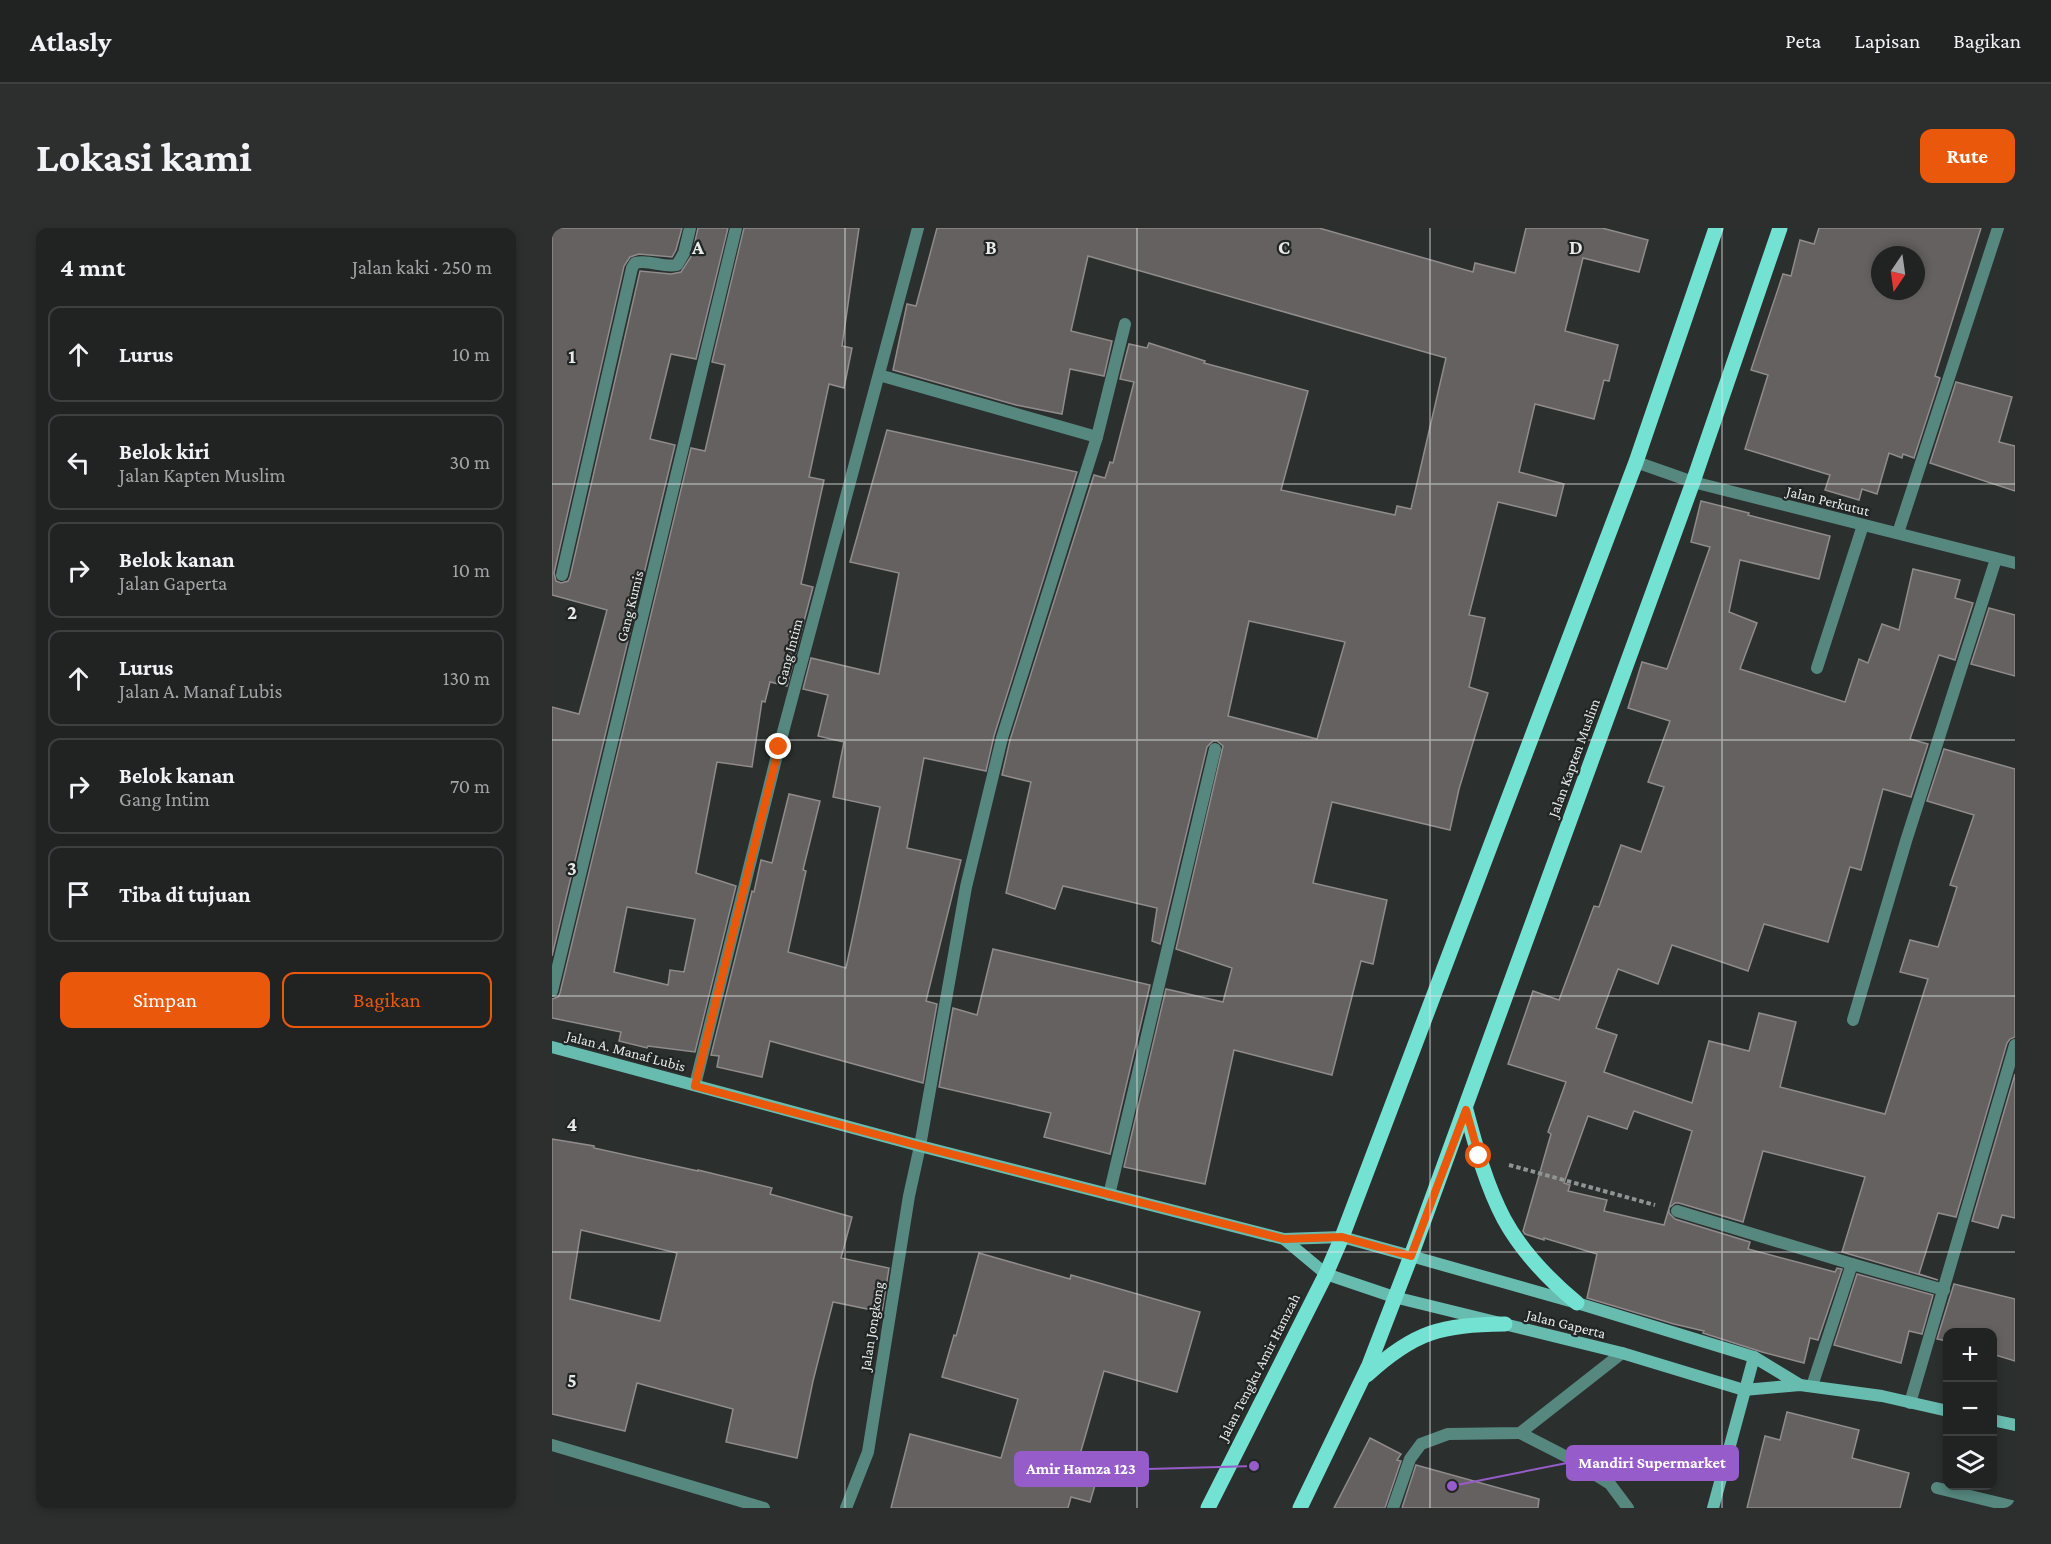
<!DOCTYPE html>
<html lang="id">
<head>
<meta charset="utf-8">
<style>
	:root { --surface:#202322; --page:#2d2f2f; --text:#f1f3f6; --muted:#a2a4a5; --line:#3d4040; --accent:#ea580c }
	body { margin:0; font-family:"Crimson Pro",serif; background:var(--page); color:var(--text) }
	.controls { position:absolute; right:18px; bottom:18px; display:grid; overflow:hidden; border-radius:12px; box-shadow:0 3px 9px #0003 }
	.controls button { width:54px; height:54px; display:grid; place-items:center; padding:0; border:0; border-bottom:2px solid var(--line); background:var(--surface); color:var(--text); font:30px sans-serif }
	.compass { position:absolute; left:1319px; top:18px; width:54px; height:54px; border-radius:50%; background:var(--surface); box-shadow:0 3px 9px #0003; rotate:193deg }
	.stop { position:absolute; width:18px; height:18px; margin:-14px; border:4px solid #ea580c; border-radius:50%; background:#fff }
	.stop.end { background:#ea580c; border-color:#fff; box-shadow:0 2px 6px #0008 }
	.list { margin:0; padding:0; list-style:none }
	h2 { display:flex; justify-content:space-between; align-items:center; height:78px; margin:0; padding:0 24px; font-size:26px }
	h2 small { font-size:20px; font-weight:400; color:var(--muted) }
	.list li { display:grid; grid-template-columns:39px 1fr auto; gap:18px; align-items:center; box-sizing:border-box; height:96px; margin:0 12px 12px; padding:0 12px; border:2px solid var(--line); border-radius:12px }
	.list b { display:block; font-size:22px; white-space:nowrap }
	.list p { margin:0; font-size:20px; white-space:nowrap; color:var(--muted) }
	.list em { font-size:20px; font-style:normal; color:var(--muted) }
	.actions { display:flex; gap:12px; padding:18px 24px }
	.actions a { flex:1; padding:14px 0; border:2px solid var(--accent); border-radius:12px; text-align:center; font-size:21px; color:var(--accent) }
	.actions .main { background:var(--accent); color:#fff }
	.icon { flex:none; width:33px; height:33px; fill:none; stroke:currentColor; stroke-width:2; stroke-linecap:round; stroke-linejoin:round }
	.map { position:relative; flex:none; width:1463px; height:1280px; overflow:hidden; border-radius:12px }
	header { display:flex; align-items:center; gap:36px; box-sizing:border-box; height:84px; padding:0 30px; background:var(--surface); border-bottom:2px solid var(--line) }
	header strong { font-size:28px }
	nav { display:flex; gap:33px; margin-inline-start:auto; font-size:21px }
	.intro { display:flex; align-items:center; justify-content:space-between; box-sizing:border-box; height:144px; padding:0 36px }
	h1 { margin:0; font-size:42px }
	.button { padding:15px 27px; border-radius:12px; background:var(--accent); color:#fff; font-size:21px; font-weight:700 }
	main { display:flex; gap:36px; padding:0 36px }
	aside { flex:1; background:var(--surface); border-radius:12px; box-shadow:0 3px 9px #0003 }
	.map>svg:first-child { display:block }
	.building { fill:#656161; stroke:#908b8c; stroke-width:1.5; fill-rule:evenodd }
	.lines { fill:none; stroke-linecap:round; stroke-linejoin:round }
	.path { stroke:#919494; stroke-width:4; stroke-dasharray:4.5 3; stroke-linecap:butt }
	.lane { stroke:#568880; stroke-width:12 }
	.street { stroke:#568880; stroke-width:12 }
	.secondary { stroke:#67bbaf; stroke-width:12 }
	.primary { stroke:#74e2d3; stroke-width:15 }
	.route { stroke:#ea580c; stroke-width:8 }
	.grid { fill:none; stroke:#e8eaea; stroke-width:1.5; stroke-opacity:0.55 }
	.labels { text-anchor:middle; stroke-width:4.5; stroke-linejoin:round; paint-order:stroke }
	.street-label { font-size:15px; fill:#e8eaea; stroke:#212524 }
	.grid-label { font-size:20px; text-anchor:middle; font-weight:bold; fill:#e8eaea; stroke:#212524; stroke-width:4.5; stroke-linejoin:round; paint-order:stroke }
	.leader { fill:none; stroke:#965cca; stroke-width:2 }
	.callout-dot { fill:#965cca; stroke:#212524; stroke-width:2 }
	.callout { fill:#965cca; stroke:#965cca; stroke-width:2 }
	.callout-label { font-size:16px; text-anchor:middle; font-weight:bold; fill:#fff }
</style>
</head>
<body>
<header>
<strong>Atlasly</strong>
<nav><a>Peta</a><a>Lapisan</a><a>Bagikan</a></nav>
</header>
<div class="intro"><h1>Lokasi kami</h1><a class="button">Rute</a></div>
<main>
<aside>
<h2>4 mnt<small>Jalan kaki · 250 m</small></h2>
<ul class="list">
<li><svg class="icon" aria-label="ahead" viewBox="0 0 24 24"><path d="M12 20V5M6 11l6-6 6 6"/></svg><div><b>Lurus</b></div><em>10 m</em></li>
<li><svg class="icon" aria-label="left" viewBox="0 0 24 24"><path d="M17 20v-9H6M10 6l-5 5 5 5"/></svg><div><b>Belok kiri</b><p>Jalan Kapten Muslim</p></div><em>30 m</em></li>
<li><svg class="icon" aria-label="right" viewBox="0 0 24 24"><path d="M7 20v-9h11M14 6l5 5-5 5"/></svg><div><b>Belok kanan</b><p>Jalan Gaperta</p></div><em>10 m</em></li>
<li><svg class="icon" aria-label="ahead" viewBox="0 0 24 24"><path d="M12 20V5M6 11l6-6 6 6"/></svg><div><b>Lurus</b><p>Jalan A. Manaf Lubis</p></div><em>130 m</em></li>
<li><svg class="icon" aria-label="right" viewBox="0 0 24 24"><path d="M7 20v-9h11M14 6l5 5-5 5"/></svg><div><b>Belok kanan</b><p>Gang Intim</p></div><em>70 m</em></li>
<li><svg class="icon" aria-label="arrive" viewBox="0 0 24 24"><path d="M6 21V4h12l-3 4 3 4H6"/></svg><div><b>Tiba di tujuan</b></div></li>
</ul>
<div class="actions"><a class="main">Simpan</a><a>Bagikan</a></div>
</aside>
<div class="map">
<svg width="1463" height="1280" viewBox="0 0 1463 1280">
	<rect width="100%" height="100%" fill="#2b2f2e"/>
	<g class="building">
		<path d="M0,0h130l-6,22 -4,7 -33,-3 -9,3 -6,9 -70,307 2,8 5,2 7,-2 2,-4 70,-306 31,3 10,-2 11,-17 6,-27h30l-32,131 -25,-5 -21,85 25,6 -123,511v-249l27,7 28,-104 -55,-15z"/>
		<path d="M192,0h115l-17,118 10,2 -8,40 -15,-4 -20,93 15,3 -23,104 12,3 -26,99 -17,-4 -5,20 -3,-1 -10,66 -35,-5 -21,111 40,13 -41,166 -47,-6 -1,2 -28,-7 2,-9 -69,-14v-19l6,-2 2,-4 131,-545 14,3 20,-86 -13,-3zM75,679l68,12 -11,53 -14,-2 -2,15 -54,-13z"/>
		<path d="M385,0h382l154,44 2,-9 40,10 11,-45h76l46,12 -9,32 -56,-14 -18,73 53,14 -9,36 -5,-1 -10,39 -59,-15 -16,68 45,12 -8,32 -58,-14 -29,113 16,3 -16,69 19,6 -29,96 -9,41 -118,-28 -19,81 74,17 -14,64 -12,-3 -29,114 -98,-25 -29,134 -81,-17 42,-178 57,13 9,-34 -56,-19 47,-203 -6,-5h-4l-6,6 -47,197 -8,-3 5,-33 -94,-22 -8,23 -49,-16 25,-111 -29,-7 8,-35 84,-265 11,3 5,-16 3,1 21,-81 -14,-3 9,-35 18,4 2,-5 56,18 -1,2 104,28 -27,99 114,25 2,-9 14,3 35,-151 -358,-102 -17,75 41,10 -8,35 -34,-7 -8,45 -46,-9 -123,-35 14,-66 9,2zM697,393l96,21 -28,97 -89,-23z"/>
		<path d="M1267,0h162l-46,148 5,2 -26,80 -11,-4 -1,4 -13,-5 -12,41 -15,-5 -3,11 -34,-10 5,-15 -85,-26 23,-74 -17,-5 32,-96 8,2 9,-36 14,4zM1328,27h36v36h-36z"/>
		<path d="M1404,154l56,15 -13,45 16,4v45l-85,-28z"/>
		<path d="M335,202l190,42 -83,264 -8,35 -62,-13 -17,90 54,12 -35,141 11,3 -14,79 -153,-42 -8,36 -45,-10 2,-11 -8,-1 41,-164 2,1 7,-32 11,3 17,-69 31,7 -17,69 3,1 -18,81 58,16 34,-161 -47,-10 11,-55 -26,-6 10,-41 -25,-6 8,-31 68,16 20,-101 -49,-11z"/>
		<path d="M1149,273l48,12 -1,2 82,21 -11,43 -79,-19 -11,52 28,11 -17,46 105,33 14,-43 9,4 14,-39 17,6 14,-61 47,11 -5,18 18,5 -18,57 -16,-5 -29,84 18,5 -17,53 -28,-8 -22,81 -11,-3 -22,75 -64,-18 -16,47 -76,-26 -14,39 -40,-15 -22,59 21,7 -13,37 88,31 17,-62 40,10 10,-38 37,9 -16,65 105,27 43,-135 -28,-7 10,-32 28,7 19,-60 -7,-2 24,-70 -47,-14 17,-52 71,20v268l-5,2 -3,4 -51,174 -18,-4 -19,61 19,6 -96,-28 23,-75 -102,-26 -20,71 -64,-19h-4l-6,5v5l6,6 75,23 -2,7 87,23 2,-4 5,1 -24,71 -8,-2 -6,25 -42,-11 -59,-19 1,-2 -30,-7 -87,-26 10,-44 -53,-16v2l-19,-6 -2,-3 28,-97 -3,-2 18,-50 -58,-18 25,-73 26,9 35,-94 5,1 22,-62 20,7 23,-65 -16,-5 22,-61 -42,-13 14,-46 25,7 43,-122 -19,-5zM1082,883l58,20 -28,94 -60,-14 3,-11 -39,-9 2,-6 -6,-2 24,-67 39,13z"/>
		<path d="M1437,380l26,7v61l-44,-12z"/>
		<path d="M441,721l157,36 -40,169 -66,-17 7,-24 -112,-26 14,-79 24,7z"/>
		<path d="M1463,846v144l-13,-3 -4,13 -26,-7z"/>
		<path d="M0,911l42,7v2l104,23v-1l74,18 -2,6 82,23 -11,41 48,10 -7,44 -49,-10 -20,79 -16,77 -71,-16 7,-33 -96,-26 -12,48 -73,-17zM29,1002l96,23 -17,68 -90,-22z"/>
		<path d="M427,1025l91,26 1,-4 129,37 -23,80 -73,-21 -25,87 22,7 -11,37 -19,-5 -3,11h-177l19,-74 91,24 17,-59 -76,-22 12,-42 2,1z"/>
		<path d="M1305,1046l76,21 -11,39 -13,-3 -8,32 -67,-18z"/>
		<path d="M1402,1056l61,15v62l-23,-7v-22h-45v9l-10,-2z"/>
		<path d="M1235,1184l72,18 -7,28 57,15 -9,35h-153l18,-72 15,4z"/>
		<path d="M818,1210l31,16 -4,6 4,1 -16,47h-51z"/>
		<path d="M864,1237l123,34 -1,9h-136z"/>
	</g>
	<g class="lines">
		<path class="path" d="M957,937l146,40"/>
		<g class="lane">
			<path d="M968,1205l47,24 43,27 18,24"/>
			<path d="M841,1280l17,-49 11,-15 27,-10 72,-1 102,-80"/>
		</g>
		<g class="street">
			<path d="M327,147l218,62"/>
			<path d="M1084,234l57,20 322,81"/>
			<path d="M1346,305l100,-305"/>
			<path d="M10,347l70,-307 3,-5c14,-4 28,5 42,2l7,-12 6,-25"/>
			<path d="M1265,440l46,-143"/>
			<path d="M0,763l184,-763"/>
			<path d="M1301,792l53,-179 90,-282"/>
			<path d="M143,857l84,-338 139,-519"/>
			<path d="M557,967l106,-446"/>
			<path d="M1125,983l175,53"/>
			<path d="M1260,1158l40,-122 92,26"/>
			<path d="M1358,1175l105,-358"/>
			<path d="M0,1217l212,63"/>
			<path d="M1385,1260l78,19"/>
			<path d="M294,1280l22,-56 41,-256 11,-50 46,-259 36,-149 95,-301 28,-113"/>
		</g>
		<g class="secondary">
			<path d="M0,819l368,99 364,93 58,-2 69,19 166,47 177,54 46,28"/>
			<path d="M732,1011l42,35 68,23 228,56 122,37 56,-5 82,11 66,15"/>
			<path d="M1440,1192l23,5"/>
			<path d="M1161,1280l41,-151"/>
		</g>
		<g class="primary">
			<path d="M914,882c10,37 20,75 38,109 18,33 44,60 73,84"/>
			<path d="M815,1147c48,-44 74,-50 138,-51"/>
			<path d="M656,1280l118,-234 16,-37 294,-775 80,-234"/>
			<path d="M748,1280l69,-143 42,-109 282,-774 87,-254"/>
		</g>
	</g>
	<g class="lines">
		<path class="route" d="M227,519l-84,339 225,60 364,93 58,-2 69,19 55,-146 13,46"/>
	</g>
	<path class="grid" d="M293,0v1280M585,0v1280M878,0v1280M1170,0v1280M0,256h1463M0,512h1463M0,768h1463M0,1024h1463"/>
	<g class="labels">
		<g class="street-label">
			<text transform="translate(1276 273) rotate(14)" y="5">Jalan Perkutut</text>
			<text transform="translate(78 378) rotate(-76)" y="5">Gang Kumis</text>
			<text transform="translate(237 424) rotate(-75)" y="5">Gang Intim</text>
			<text transform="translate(1022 530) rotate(-70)" y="5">Jalan Kapten Muslim</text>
			<text transform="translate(74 823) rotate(15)" y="5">Jalan A. Manaf Lubis</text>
			<text transform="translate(1014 1096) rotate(14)" y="5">Jalan Gaperta</text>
			<text transform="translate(320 1098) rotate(-81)" y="5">Jalan Jongkong</text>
			<text transform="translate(707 1139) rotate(-63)" y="5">Jalan Tengku Amir Hamzah</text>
		</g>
	</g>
	<g class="grid-label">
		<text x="146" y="26">A</text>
		<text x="439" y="26">B</text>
		<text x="732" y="26">C</text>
		<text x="1024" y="26">D</text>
		<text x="20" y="135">1</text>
		<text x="20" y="391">2</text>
		<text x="20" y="647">3</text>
		<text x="20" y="903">4</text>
		<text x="20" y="1159">5</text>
	</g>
	<path class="leader" d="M900 1258L1015 1235M702 1238L596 1241"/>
	<g class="callout-dot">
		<circle cx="900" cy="1258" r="6"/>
		<circle cx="702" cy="1238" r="6"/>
	</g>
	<g class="callout">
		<rect x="1015" y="1218" width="171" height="34" rx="6"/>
		<rect x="463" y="1224" width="133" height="34" rx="6"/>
	</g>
	<g class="callout-label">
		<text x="1100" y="1240">Mandiri Supermarket</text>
		<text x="529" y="1246">Amir Hamza 123</text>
	</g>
</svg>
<div class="controls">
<button>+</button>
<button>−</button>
<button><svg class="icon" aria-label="layers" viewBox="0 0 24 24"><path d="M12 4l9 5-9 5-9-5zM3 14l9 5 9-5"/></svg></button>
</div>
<svg class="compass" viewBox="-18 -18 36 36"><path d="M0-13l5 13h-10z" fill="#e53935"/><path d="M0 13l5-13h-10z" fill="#a2a4a5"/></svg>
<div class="stop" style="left:927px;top:928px"></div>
<div class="stop end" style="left:227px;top:519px"></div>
</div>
</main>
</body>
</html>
